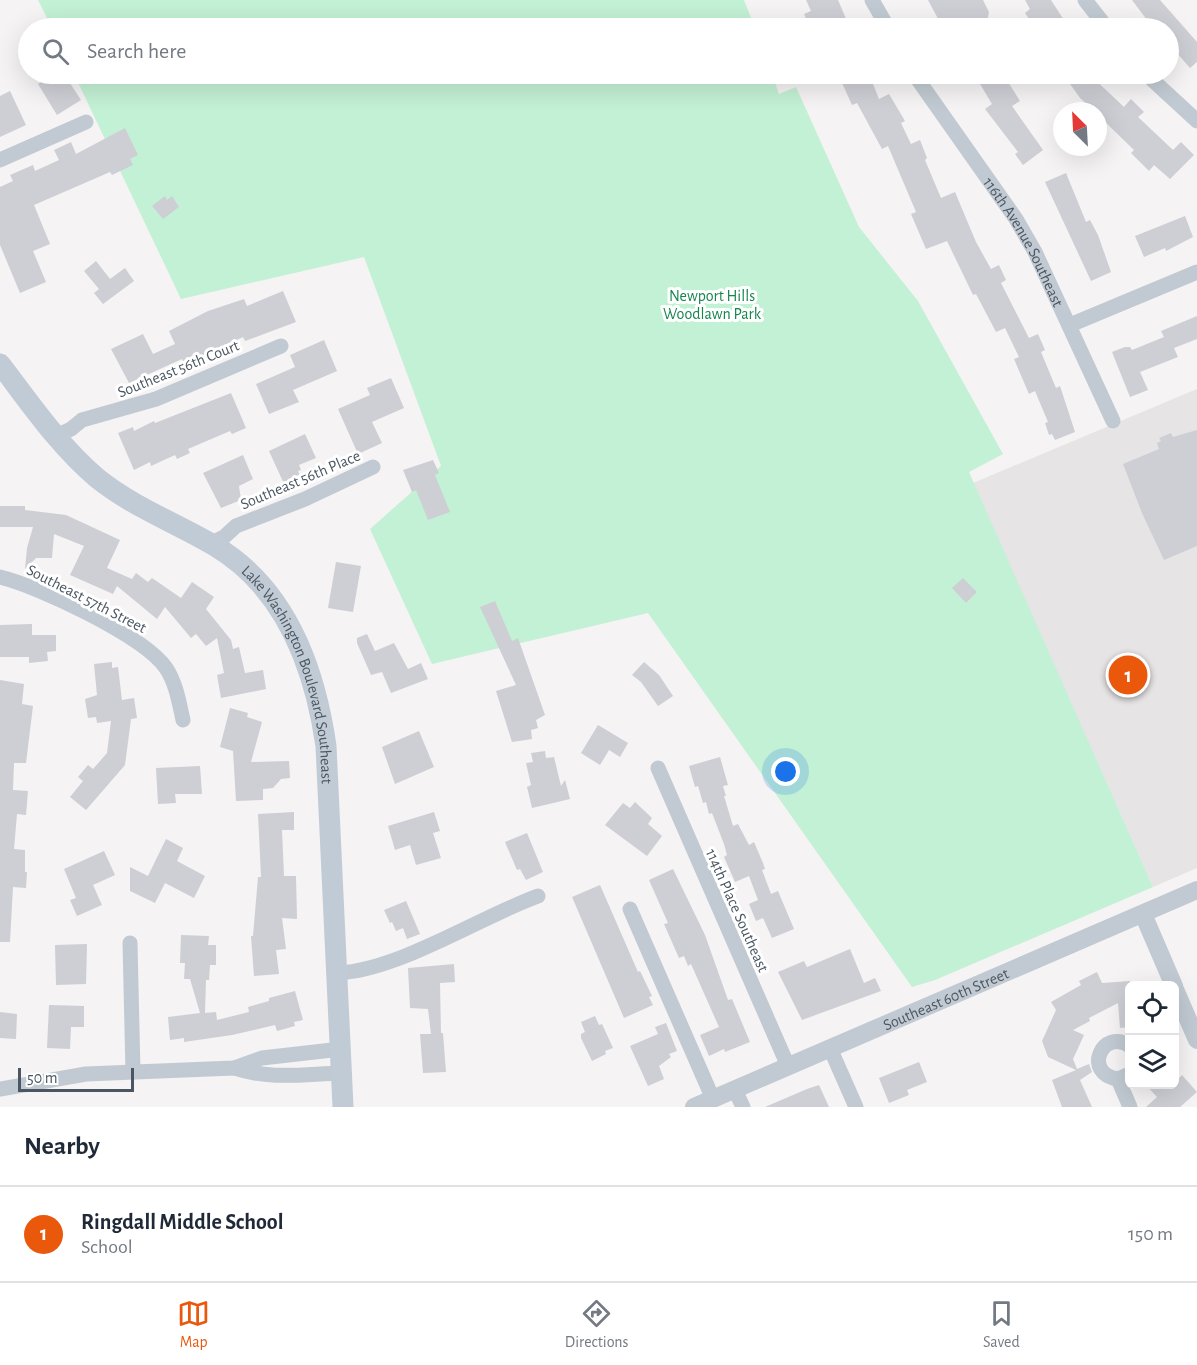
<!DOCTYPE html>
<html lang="en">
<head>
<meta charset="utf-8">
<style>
	:root { --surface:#fff; --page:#f6f6f7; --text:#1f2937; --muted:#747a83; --line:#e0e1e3; --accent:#ea580c }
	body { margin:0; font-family:"Alegreya Sans",sans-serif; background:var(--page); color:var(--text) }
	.controls { position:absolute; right:18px; bottom:18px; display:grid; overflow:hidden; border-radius:9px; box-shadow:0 6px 24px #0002 }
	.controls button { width:54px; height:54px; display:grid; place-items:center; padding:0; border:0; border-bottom:2px solid var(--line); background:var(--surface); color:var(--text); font:30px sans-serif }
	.compass { position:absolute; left:1053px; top:102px; width:54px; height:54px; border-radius:50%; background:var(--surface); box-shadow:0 6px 24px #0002; rotate:336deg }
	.scale { position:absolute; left:18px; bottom:15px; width:116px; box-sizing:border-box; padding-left:6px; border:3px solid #4a5661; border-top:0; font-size:16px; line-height:21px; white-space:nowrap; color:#4a5661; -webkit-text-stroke:4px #fff; paint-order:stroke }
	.you { position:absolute; left:786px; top:772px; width:21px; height:21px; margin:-15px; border:4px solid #fff; border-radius:50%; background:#1a73e8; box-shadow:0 0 0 9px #1a73e833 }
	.badge { display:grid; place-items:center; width:39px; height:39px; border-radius:50%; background:var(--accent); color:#fff; font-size:20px; font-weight:700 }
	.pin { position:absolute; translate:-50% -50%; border:3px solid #fff; box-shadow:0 2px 6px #0006 }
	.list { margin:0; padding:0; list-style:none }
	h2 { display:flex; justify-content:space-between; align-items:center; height:78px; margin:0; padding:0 24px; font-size:26px }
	h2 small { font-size:20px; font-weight:400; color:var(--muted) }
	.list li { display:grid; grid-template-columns:39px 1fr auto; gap:18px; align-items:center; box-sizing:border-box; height:96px; padding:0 24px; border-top:2px solid var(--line) }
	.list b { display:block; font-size:22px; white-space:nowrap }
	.list p { margin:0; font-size:20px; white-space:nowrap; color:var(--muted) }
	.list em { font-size:20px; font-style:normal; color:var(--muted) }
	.icon { flex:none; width:33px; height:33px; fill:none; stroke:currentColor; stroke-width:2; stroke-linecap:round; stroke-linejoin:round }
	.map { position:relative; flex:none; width:1197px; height:1107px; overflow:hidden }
	.search { position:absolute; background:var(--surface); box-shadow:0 6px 24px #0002; left:18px; right:18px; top:18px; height:66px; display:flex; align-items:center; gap:15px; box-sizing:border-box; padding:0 21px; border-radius:33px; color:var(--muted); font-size:22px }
	.sheet { height:174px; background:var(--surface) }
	nav { display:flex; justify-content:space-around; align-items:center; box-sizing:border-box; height:84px; border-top:2px solid var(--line); background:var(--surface); font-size:16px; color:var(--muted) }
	nav a { display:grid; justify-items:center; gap:3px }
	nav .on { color:var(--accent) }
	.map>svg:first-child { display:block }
	.education { fill:#e6e4e5 }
	.green { fill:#c3f1d5 }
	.building { fill:#cdcfd5 }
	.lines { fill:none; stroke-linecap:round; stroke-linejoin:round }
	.minor { stroke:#c1cad2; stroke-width:15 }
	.tertiary { stroke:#c1cad2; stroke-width:18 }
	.secondary { stroke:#c1cbd6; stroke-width:21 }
	.labels { text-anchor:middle; stroke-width:6; stroke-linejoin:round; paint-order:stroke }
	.street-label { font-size:16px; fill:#4a5661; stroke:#fff }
	.park-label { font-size:16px; fill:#17864f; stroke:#fff }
</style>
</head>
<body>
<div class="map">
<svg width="1197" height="1107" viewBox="0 0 1197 1107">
	<rect width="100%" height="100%" fill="#f5f3f3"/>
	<path class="education" d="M1197,389v479l-44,19 -180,-404z"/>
	<g class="green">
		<path d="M38,0h706l11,28h-703z"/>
		<path d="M74,74h698l7,20 17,-7 63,140 59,74 85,153 -34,18 184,415 -218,93 -23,7 -264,-374 -216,51 -62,-135 71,-63 -77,-209 -183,42z"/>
	</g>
	<g class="building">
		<path d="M806,0h32l12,28 -41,-2 -5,-12 7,-3z"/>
		<path d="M928,0h55l6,12 -3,16h-43z"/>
		<path d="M1025,0h26l18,28h-34l-10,-15 5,-4z"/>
		<path d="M1132,0h28l37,42v20l-7,6 -22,-25v-15h-15z"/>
		<path d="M54,74h10l17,26 -24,15 -19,-31z"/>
		<path d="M838,74h31l10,25 10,-5 16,27 -4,2 10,21 9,-4 7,18 -2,2 16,38 14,-6 21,50 15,27 8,-4 7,15 -5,3 28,55 9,-4 7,16 -4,2 15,36 4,-2 15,46 -20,8 -3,-6 -3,1 -4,-12 3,-1 -13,-31 -6,3 -15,-35 5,-2 -14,-29 -9,4 -20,-38 -3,1 -26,-54 -21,8 -15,-35 5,-2 -28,-66 -6,3 -25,-46 -5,2z"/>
		<path d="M998,74h5l17,27 -8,5 31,44 -20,15 -8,-11 3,-2 -33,-43 7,-5 -12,-20z"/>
		<path d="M1063,74h26l35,33 7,-8 13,13 -6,5 35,33 8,-8 13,13 -24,24 -16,-14 -5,6 -18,-18 3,-3 -36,-35v-4h-4l-14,-13z"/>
		<path d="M10,91l16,34 -26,12v-41z"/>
		<path d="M125,128l13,27 -8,4 3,6 -21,10 -2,-3 -76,33 16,39 -17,7 13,31 -26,11 -20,-48v-58l13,-6 -3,-6 23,-10 2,6 24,-11 -5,-10 17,-8 5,12z"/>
		<path d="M1066,173l20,49 4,-2 8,15 13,37 -20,9 -46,-99z"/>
		<path d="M165,196l2,4 5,-4 7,11 -16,12 -11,-13z"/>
		<path d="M1185,216l8,21 -27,14 -1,-3 -21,9 -9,-21z"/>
		<path d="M96,261l14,18 15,-11 9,13 -31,23 -9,-11 5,-4 -15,-18z"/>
		<path d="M283,291l13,31 -51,19 -2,-4 -58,29 -3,-7 -53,24 -18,-34 32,-15 10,20 22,-10 -6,-13 39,-20 36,-12 3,7z"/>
		<path d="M1197,316v23l-23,9 4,9 -38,15 8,18 -18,7 -18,-45 13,-5h5l2,3 32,-13 -3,-6z"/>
		<path d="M324,340l13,31 -44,19 6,12 -30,12 -13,-30 39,-17 -5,-12z"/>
		<path d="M391,378l13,30 -32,14 10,21 -24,11 -20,-45 32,-14 -3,-7z"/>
		<path d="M231,393l15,35 -14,6 -2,-3 -42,18 2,4 -13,6 -2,-4 -24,11 -1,-4 -16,8 -16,-37 15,-6 1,4 20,-10 1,2z"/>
		<path d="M1197,430v116l-33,14 -22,-47 -19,-49 36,-15 -2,-6 4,-2 -2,-3 12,-5 2,4z"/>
		<path d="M305,434l11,24 -17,7 2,5 -3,1 4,8 -17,7 -16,-35z"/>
		<path d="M243,455l10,24 -14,7 2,14 -20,8 -18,-35z"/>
		<path d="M433,460l6,13 -4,2 15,37 -22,8 -12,-30 -4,2 -9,-22z"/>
		<path d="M0,506h25v4l41,5 54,25 -13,28 25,11 4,-6 12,9 4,-4 29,20 11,-16 22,15 -8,12 25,31 2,9 6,-2 6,26 18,-3 3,19 -45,9 -4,-23 7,-2 -7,-35 -11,8 -10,-12 -5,4 -26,-31 -8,12 -40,-33 -4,8 -43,-19 14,-29 -30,-12 -2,24h-16l-11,11 2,-21 6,-21h-33z"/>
		<path d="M336,562l25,4 -8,46 -25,-4z"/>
		<path d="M963,578l14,14 -11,11 -14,-15z"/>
		<path d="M495,601l17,40 6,-3 27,77 -9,5 2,8 -7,2 1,9 -20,3 -16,-51 20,-6 -36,-78z"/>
		<path d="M32,624v11h24v16l-9,1 1,9 -19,2v-6h-29v-32z"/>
		<path d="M367,634l8,17 19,-8 14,26 13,-6 7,16 -37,14 -9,-21 -11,3 -14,-32v-5z"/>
		<path d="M112,662v6l6,-1 4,33 12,-2 3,20 -6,1 -6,46 -39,45 -16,-13 13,-16 -5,-4 10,-12 5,4 14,-16 4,-32 -14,2 -1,-6 -8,1 -3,-19 12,-4 -3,-31z"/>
		<path d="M644,662l15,13 14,21 -15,10 -17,-24 -9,-7z"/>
		<path d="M0,680l24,4 -2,20 11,2 -7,57h-12l-1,27 15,1 -2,24 -9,-1 -3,35 11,1v22h2l-1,16 -13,-1 -3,55h-10z"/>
		<path d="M230,708l18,5 -1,4 15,5 -11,40 38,-1 1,17 -9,1 -8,9 -10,1v11l-27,1 -3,-50 -13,-4z"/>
		<path d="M598,725l30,18 -8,14 -11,-7 -9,15 -19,-12z"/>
		<path d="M419,731l15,36 -39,17 -13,-37z"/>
		<path d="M545,751l1,7 8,-1 7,29 4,-6 5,19 -38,9 -5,-21 4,-2 -5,-22 7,-1 -2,-9z"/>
		<path d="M720,757l8,28 -5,1 3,10h-2l9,30 5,-2 11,21 5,-3 9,21 2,6 -3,1 9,24 7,-3 16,38 -22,9 -9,-20 -7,3 -7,-17 9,-4 -9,-24 -14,6 -11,-25 3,-2 -3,-11 -12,-31 -3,1 -3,-12 -3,1 -5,-17 -3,1 -6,-21z"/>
		<path d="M200,766l2,28h-27l1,9 -18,1 -2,-36z"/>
		<path d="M635,802l17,16 -4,6 14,12 -15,20 -42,-31 18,-22 7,5z"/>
		<path d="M294,812v18h-12l2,46h12l1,43 -15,-1 4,31 -10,1 3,24 -25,2 -3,-40h2l5,-59h3l-3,-63z"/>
		<path d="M434,812l6,19 -7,2 8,25 -25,7 -6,-20 -15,5 -7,-24z"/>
		<path d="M527,833l16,39 -17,8 -6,-11 -3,1 -12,-28z"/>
		<path d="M166,839l17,9 -6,13 28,15 -11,22 -29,-15 -10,20 -25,-12v-24l18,9z"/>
		<path d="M104,851l11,24 -22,10 9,20 -25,11 -7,-16 6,-2 -12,-29z"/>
		<path d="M673,869l32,66 23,65 4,-1 18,43 -25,10 -1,-3 -15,7 -9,-21 19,-8 -28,-63 -3,2 -4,-10 -5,2 -15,-34 4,-1 -19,-43z"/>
		<path d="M600,885l38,87 2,-1 12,25 -3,1 4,8 -29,13 -52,-121z"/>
		<path d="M406,901l14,33 -13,5 -4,-11 -7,3 -4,-9 -2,1 -6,-13z"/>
		<path d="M181,935l28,1 -1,9h8v20h-6l-1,15h-3l-1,33 11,-1 1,8 32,-8 -1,-5 21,-6v-3l26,-7 8,29 -9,2 1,4 -18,5 -2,-6 -43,10 -48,7v-4l-14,2 -2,-23 32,-4 -10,-34h-6l1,-16h-5z"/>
		<path d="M87,944l-1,40 -30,1 -1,-40z"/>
		<path d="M850,949l14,34 11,-5 6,13 -79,29 -24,-48 26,-11 3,6z"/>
		<path d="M454,964l1,18 -15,1 1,50h2l3,39 -23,1 -3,-39h11l-3,-25 -18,-1 -2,-40z"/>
		<path d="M1097,972l5,11 28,-2v46l-10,1 -2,-25 -29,15 1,3 -17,9 11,5 -11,24 4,10 12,-5 3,8 -12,8 12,27h-30l-10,-27 24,-10 -28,-13 -6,-16 14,-31 -5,-8 30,-17 -2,-4z"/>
		<path d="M49,1005l35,1v21h-13l-1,22 -23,-1z"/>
		<path d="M0,1012l17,2 -1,25 -16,-1z"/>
		<path d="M595,1016l4,9 3,-1 11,24 -8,3 1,3 -14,7 -11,-23v-4l4,-2 -4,-10z"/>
		<path d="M666,1023l11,28 -8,3 2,3 -12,9 5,13 -16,7 -18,-40 28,-12 -3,-7z"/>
		<path d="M919,1062l8,20 -20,8 2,5 -20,8 -10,-25z"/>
		<path d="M1182,1075l15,17 -17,15h-34l11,-10 -12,-13h29z"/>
		<path d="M819,1085l10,22h-64l42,-18z"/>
	</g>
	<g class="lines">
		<g class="minor">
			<path d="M872,0l16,28"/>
			<path d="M1085,0l22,28"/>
			<path id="s1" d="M914,74l102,145 19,33 78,169"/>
			<path d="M1146,74l51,47"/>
			<path d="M0,160l86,-38"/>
			<path d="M1070,325l127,-53"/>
			<path d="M56,436l15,-7 11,-9 74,-21 125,-53"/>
			<path d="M210,544l14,-7 12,-11 69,-27 68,-32"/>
			<path d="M0,577c38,9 144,59 166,91 10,15 13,34 17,52"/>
			<path d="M658,768l130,298"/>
			<path d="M630,909l83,190"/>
			<path d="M130,943l3,129"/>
			<path d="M338,973c61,-3 140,-55 200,-77"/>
			<path d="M1130,1046c-28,-19 -48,28 -12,33l12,-5"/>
			<path d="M830,1048l26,59"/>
			<path d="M234,1068c36,12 70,6 107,5"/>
			<path d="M1118,1079l12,28"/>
			<path d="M0,1089l86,-15 148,-6 28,-10 79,-9"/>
			<path d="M735,1090l8,17"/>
		</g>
		<g class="tertiary">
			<path d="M1143,914l31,72"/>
			<path d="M1174,987l23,53"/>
			<path id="s2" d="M694,1107l503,-217"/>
		</g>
		<path class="secondary" id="s3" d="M0,364c30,39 59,82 97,114 36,29 79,45 118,68 72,43 100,123 111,200l17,361"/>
	</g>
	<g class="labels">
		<g class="street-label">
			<text dy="6" stroke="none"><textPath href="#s1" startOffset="201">116th Avenue Southeast</textPath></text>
			<text transform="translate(178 368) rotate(-22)" y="6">Southeast 56th Court</text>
			<text transform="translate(300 479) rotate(-23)" y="6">Southeast 56th Place</text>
			<text transform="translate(87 598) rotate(27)" y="6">Southeast 57th Street</text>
			<text dy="6" stroke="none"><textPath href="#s3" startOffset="442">Lake Washington Boulevard Southeast</textPath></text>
			<text transform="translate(738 910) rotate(66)" y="6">114th Place Southeast</text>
			<text dy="6" stroke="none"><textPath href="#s2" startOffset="274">Southeast 60th Street</textPath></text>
		</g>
		<g class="park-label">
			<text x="712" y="301">Newport Hills<tspan x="712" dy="18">Woodlawn Park</tspan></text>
		</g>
	</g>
</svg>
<div class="controls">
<button><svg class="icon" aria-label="locate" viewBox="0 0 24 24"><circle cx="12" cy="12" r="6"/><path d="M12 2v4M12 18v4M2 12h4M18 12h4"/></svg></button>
<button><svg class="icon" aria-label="layers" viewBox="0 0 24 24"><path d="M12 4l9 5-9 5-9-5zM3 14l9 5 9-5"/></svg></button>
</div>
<svg class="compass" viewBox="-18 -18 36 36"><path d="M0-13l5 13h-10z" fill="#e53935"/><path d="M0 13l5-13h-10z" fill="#747a83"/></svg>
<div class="scale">50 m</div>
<div class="you"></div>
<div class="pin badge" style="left:1128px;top:675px">1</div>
<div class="search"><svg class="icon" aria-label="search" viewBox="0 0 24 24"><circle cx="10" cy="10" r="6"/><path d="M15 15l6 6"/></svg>Search here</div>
</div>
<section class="sheet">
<h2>Nearby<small></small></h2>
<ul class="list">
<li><span class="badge">1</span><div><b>Ringdall Middle School</b><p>School</p></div><em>150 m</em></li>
</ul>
</section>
<nav>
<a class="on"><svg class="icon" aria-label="map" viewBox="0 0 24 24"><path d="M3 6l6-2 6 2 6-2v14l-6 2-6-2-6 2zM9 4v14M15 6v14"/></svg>Map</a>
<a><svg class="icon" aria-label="directions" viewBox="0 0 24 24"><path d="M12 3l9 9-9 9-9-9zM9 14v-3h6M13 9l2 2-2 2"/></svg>Directions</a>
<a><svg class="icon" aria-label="saved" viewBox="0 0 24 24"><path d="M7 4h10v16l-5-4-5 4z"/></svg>Saved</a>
</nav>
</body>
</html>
